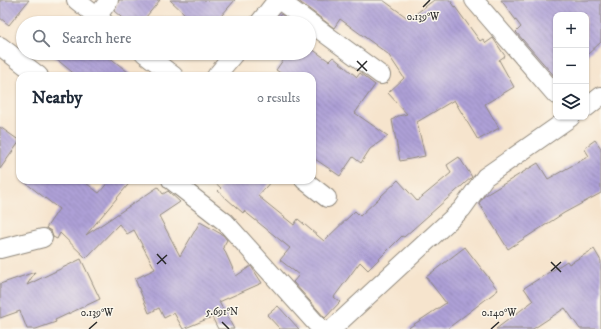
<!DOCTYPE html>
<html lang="en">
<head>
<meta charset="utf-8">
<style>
	:root { --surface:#fff; --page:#f6f6f7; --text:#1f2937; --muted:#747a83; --line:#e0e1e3 }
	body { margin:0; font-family:"IM FELL DW Pica",serif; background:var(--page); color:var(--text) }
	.controls { position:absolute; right:12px; top:12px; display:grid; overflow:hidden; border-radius:8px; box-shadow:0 1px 3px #0004 }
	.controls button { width:36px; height:36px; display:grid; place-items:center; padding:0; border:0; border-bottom:1px solid var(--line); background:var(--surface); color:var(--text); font:20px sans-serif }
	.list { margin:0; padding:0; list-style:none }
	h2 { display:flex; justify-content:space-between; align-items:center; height:52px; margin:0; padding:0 16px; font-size:17px }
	h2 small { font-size:13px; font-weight:400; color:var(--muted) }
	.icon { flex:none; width:22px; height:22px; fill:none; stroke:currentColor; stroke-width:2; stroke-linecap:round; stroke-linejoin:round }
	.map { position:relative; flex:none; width:601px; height:329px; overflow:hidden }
	.search { position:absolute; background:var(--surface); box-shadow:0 1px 3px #0004; left:16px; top:16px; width:300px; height:44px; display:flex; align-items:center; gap:10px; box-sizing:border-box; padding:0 14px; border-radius:22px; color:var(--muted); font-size:15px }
	.panel { position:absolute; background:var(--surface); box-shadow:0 1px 3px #0004; left:16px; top:72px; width:300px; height:112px; border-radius:12px }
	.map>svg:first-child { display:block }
	.building { fill:url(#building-back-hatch) }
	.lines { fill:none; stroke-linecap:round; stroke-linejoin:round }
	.minor-casing { stroke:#90887c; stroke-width:20 }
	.minor { stroke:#fff; stroke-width:18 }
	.ticks { fill:none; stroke:#2b2b2b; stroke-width:1.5 }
	.ticks-label { font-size:10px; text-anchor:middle; fill:#2b2b2b; stroke:#fbf7ec; stroke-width:3; stroke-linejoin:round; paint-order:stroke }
</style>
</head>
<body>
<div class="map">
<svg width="601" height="329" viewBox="0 0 601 329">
	<defs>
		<pattern id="building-back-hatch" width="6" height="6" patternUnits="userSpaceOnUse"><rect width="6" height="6" fill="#aea0d7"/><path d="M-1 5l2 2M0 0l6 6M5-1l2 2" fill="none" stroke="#8e83af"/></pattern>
	</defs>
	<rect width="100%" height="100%" fill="#fbf7ec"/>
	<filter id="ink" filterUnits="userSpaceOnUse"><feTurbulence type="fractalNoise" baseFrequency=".025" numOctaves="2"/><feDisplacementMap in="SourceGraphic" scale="8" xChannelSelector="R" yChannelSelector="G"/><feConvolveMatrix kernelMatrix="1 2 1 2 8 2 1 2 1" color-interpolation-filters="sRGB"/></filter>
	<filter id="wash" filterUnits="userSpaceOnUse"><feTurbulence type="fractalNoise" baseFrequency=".012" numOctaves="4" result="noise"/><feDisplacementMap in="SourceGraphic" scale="16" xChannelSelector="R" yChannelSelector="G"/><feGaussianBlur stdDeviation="0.9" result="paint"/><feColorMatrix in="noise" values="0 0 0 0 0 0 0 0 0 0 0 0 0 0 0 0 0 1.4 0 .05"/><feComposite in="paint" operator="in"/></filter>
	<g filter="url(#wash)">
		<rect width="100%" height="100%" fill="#f6e4cd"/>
		<g id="blocks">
			<g class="building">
				<path d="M0,0h29l-20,25 -9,-7z"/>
				<path d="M119,0h41l-19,23h-13l-14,-12z"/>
				<path d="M170,0h65l-20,23h-38l8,-9z"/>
				<path d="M297,0h86l26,19 25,-19h16l30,41 3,-2 3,4 7,-5 12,18 -6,4 15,27 -29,17 14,24 -21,12 -24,-40 -37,22 8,34 -25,5 -8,-41 6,-4 9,-2 -19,-21 16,-15 -16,-24 -48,-35 -6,9z"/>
				<path d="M501,0h100v42l-15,14v-41h-30v63l-40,-46 5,-5z"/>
				<path d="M281,14l12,9h-19z"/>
				<path d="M309,47l20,14 4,-4 24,20 3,-4 15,12 -20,28 33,23 -18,13 -9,14 -8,-6 -13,19 -28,-19v-81h-27l-9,-6 12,-17h21z"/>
				<path d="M49,53h55l29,23h-56z"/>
				<path d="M0,127l20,14 -20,28z"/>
				<path d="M595,140l6,8v45l-37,20 -56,36 -29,-46 5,-7 54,-33 10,16 41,-23 -5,-8z"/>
				<path d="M459,157l13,20 -68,60 -2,-1 -34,34 -8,-8 -26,35 6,5 -15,16 -32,-36 6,-7 -19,-15 10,-12 -46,-37 -1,2 -25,-22 3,-3 -9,-8h60l-14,16 36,29 4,-6 26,22 31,-30 5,5 38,-36 19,21 34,-28 -4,-8z"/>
				<path d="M22,180h60l17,13 11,-13h22l-46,55 72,-48 5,7 5,-3 12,11 -21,14 21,40 20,-34 23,13 4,5 -4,7 13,29 15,-10 11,17 -43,19 15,27h-16l-6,-12 -29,12 -9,-16 -10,5 -5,-10 -10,5 -14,-34 20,-10 -21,-39 -7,4 -8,-10 -33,34 -26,-25 -3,6 -4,-2 -2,-6 -5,-3 13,-19z"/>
				<path d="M465,247l33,43 -51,39h-40l39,-26 -20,-26z"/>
				<path d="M594,249l7,12v68h-21l-15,-21 -32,21h-37l37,-28 -9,-13 43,-27 2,3z"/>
				<path d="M81,259l19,40 -45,21 1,2 -20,7h-9l-7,-18 -20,7v-34l35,-12 -8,13z"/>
				<path d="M278,306l21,23h-19l-13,-14z"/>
			</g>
		</g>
	</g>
	<g filter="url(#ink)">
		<use href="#blocks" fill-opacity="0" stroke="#90887c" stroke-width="1"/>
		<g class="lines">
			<g class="minor-casing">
				<g id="minor">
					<path d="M76,0l29,23"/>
					<path d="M279,0l102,75"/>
					<path d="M474,0l82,95"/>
					<path d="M97,17l12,-17"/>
					<path d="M259,23l18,-23"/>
					<path d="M0,46l39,30"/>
					<path d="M144,53l30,23"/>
					<path d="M216,76l19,-23"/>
					<path d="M586,108l15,-12"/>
					<path d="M171,180l54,42 96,107"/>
					<path d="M304,180l23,18"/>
					<path d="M0,249l43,-11"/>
					<path d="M332,329l130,-120 23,-32 86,-60"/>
				</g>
			</g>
			<use href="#minor" class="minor"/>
		</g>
	</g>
	<path class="ticks" d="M423,7l7,-7M357,61l10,10M357,71l10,-10M157,254l9,10M551,262l10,10M157,264l10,-9M551,271l10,-9M222,322l7,7M89,329l8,-7M491,329l8,-7"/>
	<g class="ticks-label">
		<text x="423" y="20">0.139°W</text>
		<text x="222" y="315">5.691°N</text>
		<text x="97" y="316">0.139°W</text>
		<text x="499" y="316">0.140°W</text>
	</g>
</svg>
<div class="controls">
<button>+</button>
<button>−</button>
<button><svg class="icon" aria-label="layers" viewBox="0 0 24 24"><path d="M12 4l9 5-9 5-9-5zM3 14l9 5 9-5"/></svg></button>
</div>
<div class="search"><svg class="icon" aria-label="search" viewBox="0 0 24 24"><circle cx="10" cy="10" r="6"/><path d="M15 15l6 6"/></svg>Search here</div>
<section class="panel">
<h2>Nearby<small>0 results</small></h2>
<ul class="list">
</ul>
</section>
</div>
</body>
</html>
